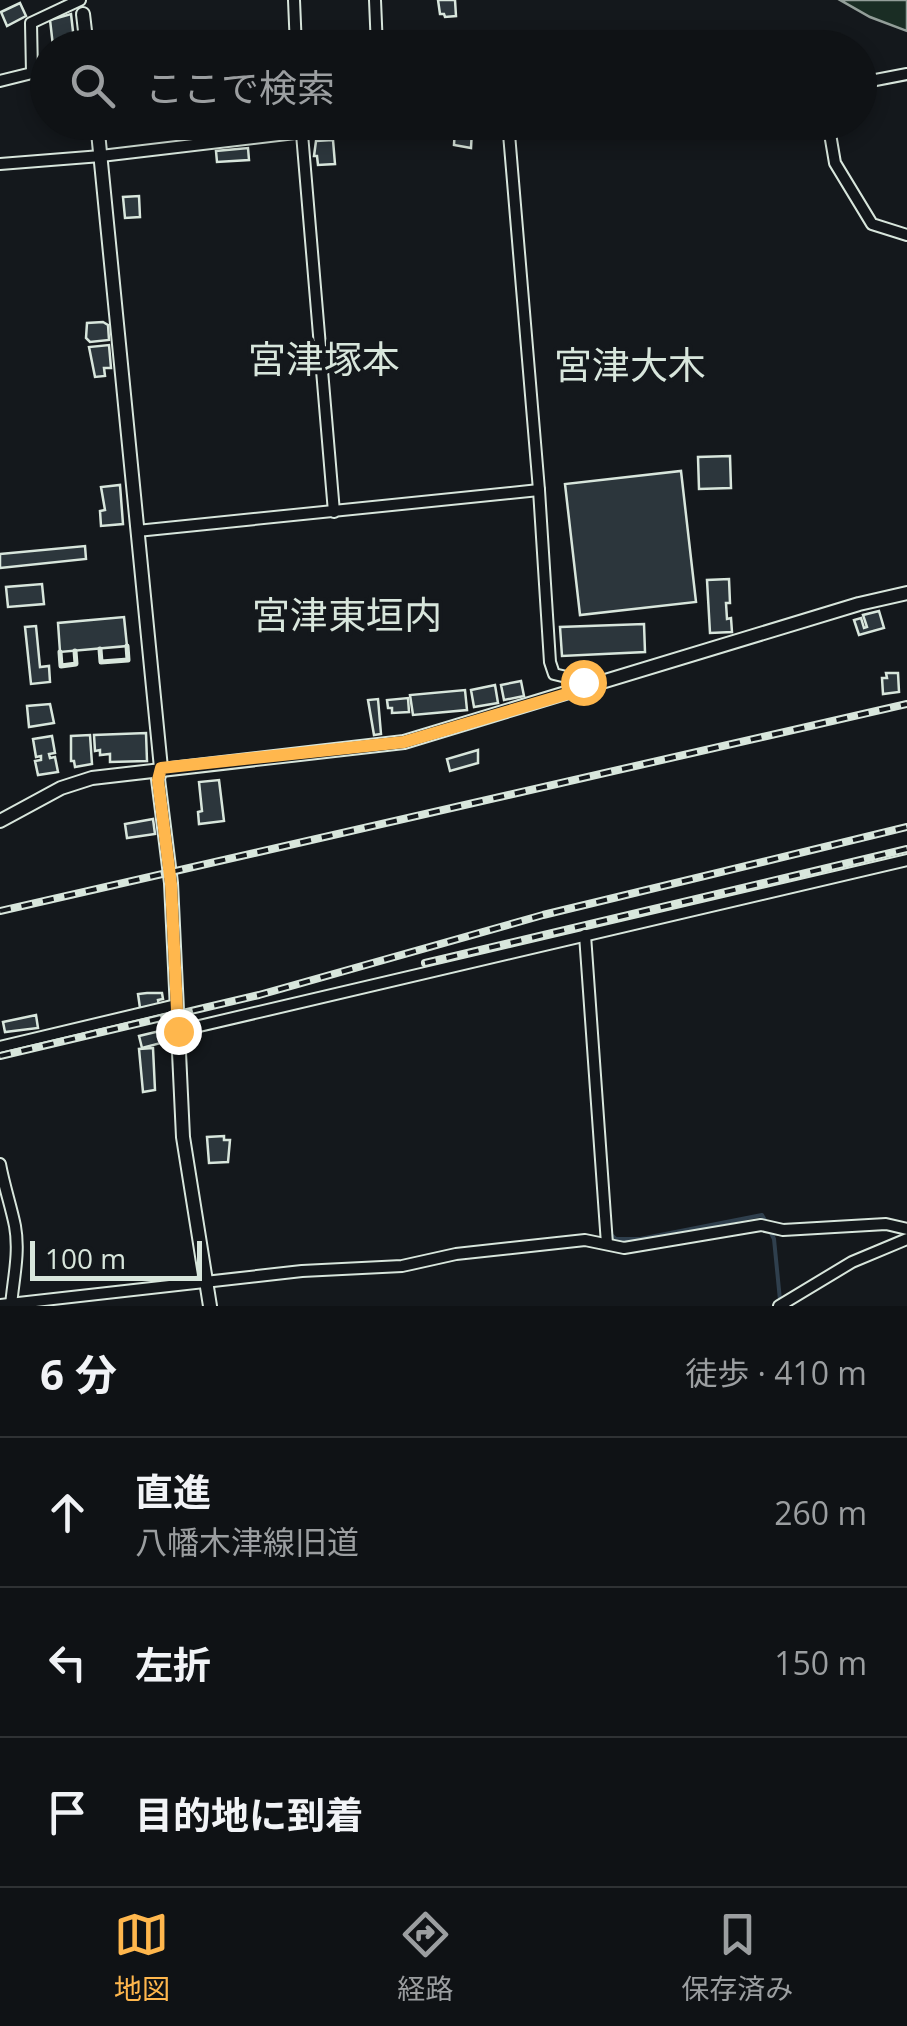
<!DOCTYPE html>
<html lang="ja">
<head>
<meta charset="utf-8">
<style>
	:root { --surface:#0f1215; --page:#181b1e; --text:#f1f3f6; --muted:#9b9ea0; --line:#2f3234; --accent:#ffb74d }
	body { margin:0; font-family:"Open Sans","Noto Sans JP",sans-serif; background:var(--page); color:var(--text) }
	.scale { position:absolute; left:30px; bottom:25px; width:172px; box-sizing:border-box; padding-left:10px; border:5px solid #d8e6dc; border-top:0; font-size:28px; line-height:35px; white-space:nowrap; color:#d8e6dc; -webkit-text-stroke:8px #14181c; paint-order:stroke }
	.stop { position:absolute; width:30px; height:30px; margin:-22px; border:8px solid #ffb74d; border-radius:50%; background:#fff }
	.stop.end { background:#ffb74d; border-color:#fff; box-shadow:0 2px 10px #0008 }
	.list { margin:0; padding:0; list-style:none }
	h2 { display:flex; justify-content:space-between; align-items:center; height:130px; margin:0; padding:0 40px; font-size:42px }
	h2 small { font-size:32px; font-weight:400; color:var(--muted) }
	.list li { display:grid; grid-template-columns:65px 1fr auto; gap:30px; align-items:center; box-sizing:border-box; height:150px; padding:0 40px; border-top:2px solid var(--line) }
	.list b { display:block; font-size:38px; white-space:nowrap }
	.list p { margin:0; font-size:32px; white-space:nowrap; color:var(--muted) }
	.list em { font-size:32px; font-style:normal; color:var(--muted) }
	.icon { flex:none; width:55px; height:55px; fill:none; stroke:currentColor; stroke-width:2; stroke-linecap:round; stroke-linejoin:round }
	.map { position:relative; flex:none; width:907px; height:1306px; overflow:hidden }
	.search { position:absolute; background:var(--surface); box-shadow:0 5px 15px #0003; left:30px; right:30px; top:30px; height:110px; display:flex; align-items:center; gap:25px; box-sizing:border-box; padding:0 35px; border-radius:55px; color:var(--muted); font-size:38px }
	.sheet { height:580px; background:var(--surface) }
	nav { display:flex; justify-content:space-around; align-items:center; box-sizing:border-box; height:140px; border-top:2px solid var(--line); background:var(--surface); font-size:28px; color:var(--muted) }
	nav a { display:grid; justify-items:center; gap:5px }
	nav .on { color:var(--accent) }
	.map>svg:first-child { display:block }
	.green { fill:#1a2d24; stroke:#939e99; stroke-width:2.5 }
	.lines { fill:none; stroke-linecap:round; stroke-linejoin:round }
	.stream { stroke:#2f3f4d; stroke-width:4 }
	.building { fill:#2c363c; stroke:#d8e6dc; stroke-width:2.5 }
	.minor-casing { stroke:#d8e6dc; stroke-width:14 }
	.tertiary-casing { stroke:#d8e6dc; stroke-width:16 }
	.minor { stroke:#14181c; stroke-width:10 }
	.tertiary { stroke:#14181c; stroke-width:12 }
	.rail-casing { stroke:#d8e6dc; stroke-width:8 }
	.rail { stroke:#14181c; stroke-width:4; stroke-dasharray:11; stroke-linecap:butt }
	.wall { stroke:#d8e6dc; stroke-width:5 }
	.route { stroke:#ffb74d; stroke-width:12 }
	.labels { text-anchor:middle; stroke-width:8; stroke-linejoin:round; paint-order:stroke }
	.neighbourhood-label { font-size:38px; fill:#d8e6dc; stroke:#14181c }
</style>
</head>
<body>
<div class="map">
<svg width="907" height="1306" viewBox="0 0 907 1306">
	<rect width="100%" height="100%" fill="#14181c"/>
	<path class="green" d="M840,0h67v31l-37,-14z"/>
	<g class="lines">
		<g class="stream">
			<path d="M770,1231l4,8 6,61"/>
			<path d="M609,1233l7,6h24l122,-24 4,7"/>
		</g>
	</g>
	<g class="building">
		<path d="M438,0h17l1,16 -11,1 -1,-3h-4z"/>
		<path d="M20,3l6,13 -19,10 -6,-14z"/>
		<path d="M71,14l3,26 -21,6 -3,-26z"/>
		<path d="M455,128l17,1 -1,19 -17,-3z"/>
		<path d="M333,140l2,24 -17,1 -1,-9h-3l2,-15z"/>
		<path d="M248,148l1,12 -32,2 -1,-11z"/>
		<path d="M139,196l1,21 -15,1 -2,-21z"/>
		<path d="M103,322l5,3 1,15 -19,2 -4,-4 1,-15z"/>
		<path d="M109,345l2,23h-7l1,8 -10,1 -6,-30z"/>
		<path d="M730,456l1,32 -32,1 -1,-32z"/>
		<path d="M681,471l15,131 -116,13 -15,-131z"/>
		<path d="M120,485l3,39 -22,2 -1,-15 5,-1 -4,-23z"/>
		<path d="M85,546l1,13 -86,9v-14z"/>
		<path d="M729,579l1,24h-4l1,16 4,-1 1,14 -22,1 -3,-53z"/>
		<path d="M42,584l2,20 -36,3 -2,-20z"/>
		<path d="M879,611l5,17 -25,7 -5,-15 7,-2 3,10 3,-1 -4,-12z"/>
		<path d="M124,617l3,29 -67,6 -2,-29z"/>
		<path d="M644,624l1,28 -83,4 -2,-29z"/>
		<path d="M36,626l4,41 9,-1 1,16 -19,2 -6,-57z"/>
		<path d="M886,673h12l1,19 -16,2 -1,-16h5z"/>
		<path d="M521,681l3,15 -20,4 -3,-15z"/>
		<path d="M495,685l3,18 -24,4 -3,-17z"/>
		<path d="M465,690l2,20 -54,5 -3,-20z"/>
		<path d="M408,698l1,14 -17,1v-5h-4l-1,-8z"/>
		<path d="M378,699l3,35 -7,1 -6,-35z"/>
		<path d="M50,704l4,19 -25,4 -2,-21z"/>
		<path d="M146,733l1,28 -37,1v-8l-10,1v-5l-5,1 -1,-16z"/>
		<path d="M90,735l2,29 -17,3 -1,-6h-3v-25z"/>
		<path d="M52,736l3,17 -6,1 1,4 5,-1 3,15 -20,3 -3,-14 6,-1v-4l-5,1 -3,-18z"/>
		<path d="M478,750v13l-28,8 -3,-12z"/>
		<path d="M219,780l5,41 -25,3 -1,-12 4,-1 -3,-29z"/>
		<path d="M153,819l2,15 -28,4 -2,-14z"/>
		<path d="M147,993h15l1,6 -5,1 1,5 -19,3 -2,-14z"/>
		<path d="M36,1015l2,13 -33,4 -2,-10z"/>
		<path d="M164,1030l2,8 -6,2 1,3 -19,5 -3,-12z"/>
		<path d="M153,1048l2,42 -12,2 -4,-43z"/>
		<path d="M224,1136v4h6l-2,22 -19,1 -2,-26z"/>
	</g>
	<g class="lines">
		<g class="minor-casing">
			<g id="minor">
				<path d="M294,0l2,48"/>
				<path d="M375,0l2,48"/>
				<path d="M0,81l32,-8 -1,-50 49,-23"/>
				<path d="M860,83l47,-9"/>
				<path d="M301,122l33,390"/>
				<path d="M508,122l31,368 11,172 4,12 29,7 4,7"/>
				<path d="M828,122l7,41 37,61 35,11"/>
				<path d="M0,164l101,-8 287,-34"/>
				<path d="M137,531l402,-41"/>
				<path d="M585,935l22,309"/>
				<path d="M178,1031l729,-171"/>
				<path d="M0,1047l176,-42"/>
				<path d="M0,1164c4,22 11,42 15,62 5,27 -2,54 -4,80"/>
				<path d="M0,1305l302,-34 100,-5 54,-12 129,-14 39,8 137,-23 22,5 103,-6 21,5"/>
				<path d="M779,1306l73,-44 55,-23"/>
			</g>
		</g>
		<g class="tertiary-casing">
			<g id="tertiary">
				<path d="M83,14l4,34"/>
				<path d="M97,122l64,646 -3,11 13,104 12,254 27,169"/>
				<path d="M0,821l61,-33 31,-10 312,-36 455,-138 48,-11"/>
			</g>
		</g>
		<use href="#minor" class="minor"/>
		<use href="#tertiary" class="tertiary"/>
		<g class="rail-casing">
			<g id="rail">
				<path d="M0,911l907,-207"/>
				<path d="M425,963l482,-114"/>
				<path d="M0,1056l259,-61 284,-80 364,-88"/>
			</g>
		</g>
		<use href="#rail" class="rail"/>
		<g class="wall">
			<path d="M100,649l1,13 27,-2 -1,-14"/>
			<path d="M60,652l1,14 15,-2 -1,-13"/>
		</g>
	</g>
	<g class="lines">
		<path class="route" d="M178,1031l-7,-147 -13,-104 3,-12 243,-26 183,-54 -4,-6"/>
	</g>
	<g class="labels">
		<g class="neighbourhood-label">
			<text x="324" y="373">宮津塚本</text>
			<text x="630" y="379">宮津大木</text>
			<text x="347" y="629">宮津東垣内</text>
		</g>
	</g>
</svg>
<div class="scale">100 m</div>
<div class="stop" style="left:583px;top:682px"></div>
<div class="stop end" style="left:178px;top:1031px"></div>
<div class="search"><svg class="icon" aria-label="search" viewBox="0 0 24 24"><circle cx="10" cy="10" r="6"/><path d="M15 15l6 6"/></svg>ここで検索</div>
</div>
<section class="sheet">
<h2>6 分<small>徒歩 · 410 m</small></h2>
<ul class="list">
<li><svg class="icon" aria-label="ahead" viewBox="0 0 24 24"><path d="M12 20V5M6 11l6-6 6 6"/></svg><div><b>直進</b><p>八幡木津線旧道</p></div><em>260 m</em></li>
<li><svg class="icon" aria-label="left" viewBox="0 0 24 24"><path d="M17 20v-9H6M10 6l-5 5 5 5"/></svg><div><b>左折</b></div><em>150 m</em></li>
<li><svg class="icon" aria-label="arrive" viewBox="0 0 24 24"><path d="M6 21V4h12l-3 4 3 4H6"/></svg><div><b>目的地に到着</b></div></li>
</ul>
</section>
<nav>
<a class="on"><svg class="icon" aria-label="map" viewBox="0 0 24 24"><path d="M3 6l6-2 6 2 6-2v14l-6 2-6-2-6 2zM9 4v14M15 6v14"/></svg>地図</a>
<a><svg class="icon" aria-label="directions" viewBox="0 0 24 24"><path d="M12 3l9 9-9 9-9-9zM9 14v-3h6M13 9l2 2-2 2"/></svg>経路</a>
<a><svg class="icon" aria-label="saved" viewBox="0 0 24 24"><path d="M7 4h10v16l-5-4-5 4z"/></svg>保存済み</a>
</nav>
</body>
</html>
